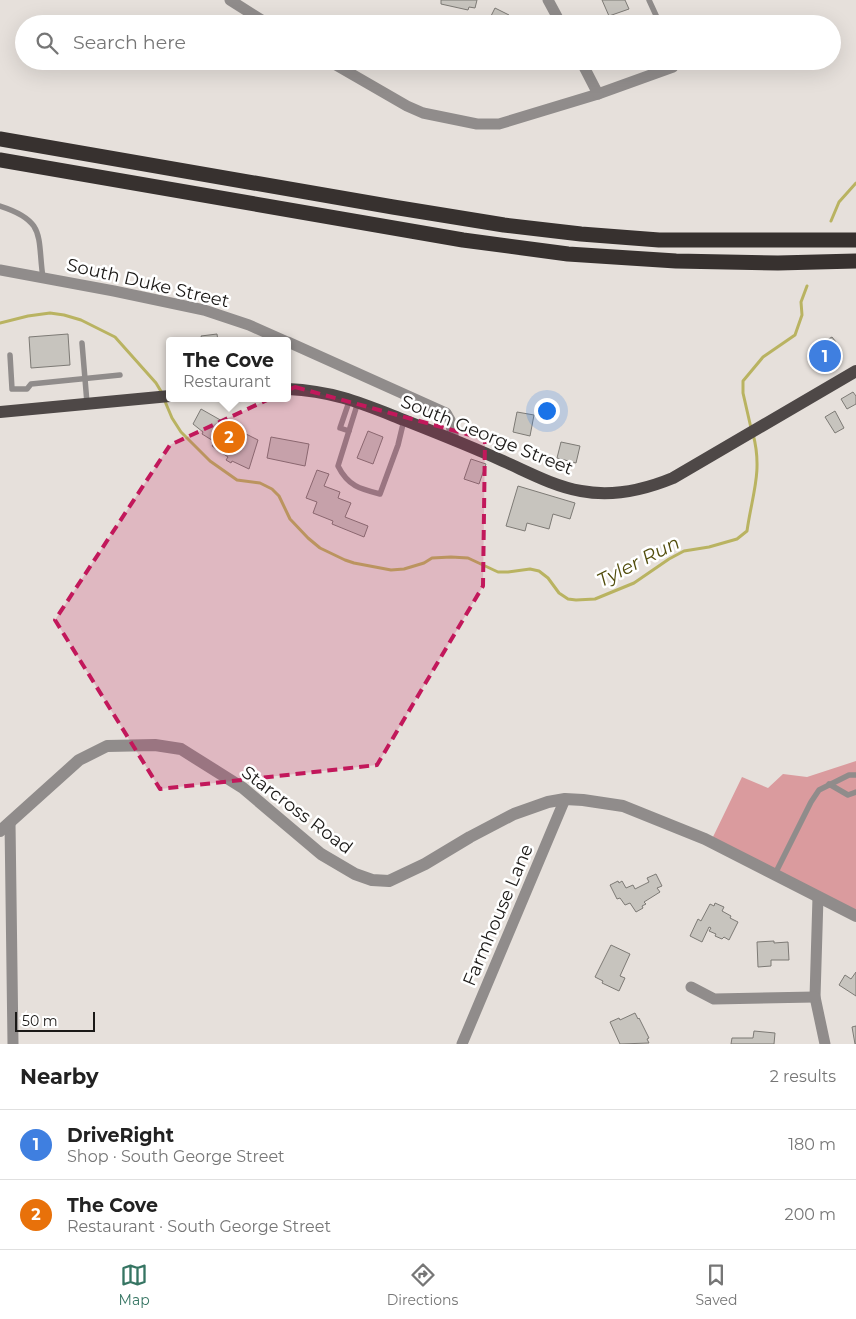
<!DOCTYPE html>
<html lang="en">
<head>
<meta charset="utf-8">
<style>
	:root { --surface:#fff; --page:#f2f2f2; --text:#222; --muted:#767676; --line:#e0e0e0; --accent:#367563 }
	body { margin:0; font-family:Montserrat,sans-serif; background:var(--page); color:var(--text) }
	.scale { position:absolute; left:15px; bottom:12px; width:80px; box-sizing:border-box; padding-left:5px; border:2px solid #1b1917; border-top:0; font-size:14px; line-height:18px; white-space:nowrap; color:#1b1917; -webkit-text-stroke:4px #fff; paint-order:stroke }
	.you { position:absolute; left:546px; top:410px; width:18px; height:18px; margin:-12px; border:4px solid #fff; border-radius:50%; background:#1a73e8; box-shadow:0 0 0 8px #1a73e833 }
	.badge { display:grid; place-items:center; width:32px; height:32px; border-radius:50%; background:var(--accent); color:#fff; font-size:16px; font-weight:700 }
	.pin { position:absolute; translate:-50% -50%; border:2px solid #fff; box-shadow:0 1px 5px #0006 }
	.popup { position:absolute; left:166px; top:337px; width:125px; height:65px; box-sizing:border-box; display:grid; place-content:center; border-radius:5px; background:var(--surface); filter:drop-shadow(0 1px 4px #0005); font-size:16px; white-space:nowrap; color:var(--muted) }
	.popup b { font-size:19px; color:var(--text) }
	.popup::after { content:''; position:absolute; left:50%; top:100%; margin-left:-10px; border:10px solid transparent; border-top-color:var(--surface) }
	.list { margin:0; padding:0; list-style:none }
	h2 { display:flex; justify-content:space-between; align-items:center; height:65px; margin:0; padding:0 20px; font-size:21px }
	h2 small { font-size:16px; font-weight:400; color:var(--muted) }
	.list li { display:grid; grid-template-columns:32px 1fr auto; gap:15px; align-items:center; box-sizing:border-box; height:70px; padding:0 20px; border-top:1px solid var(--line) }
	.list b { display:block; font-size:19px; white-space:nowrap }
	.list p { margin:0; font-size:16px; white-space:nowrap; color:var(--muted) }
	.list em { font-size:16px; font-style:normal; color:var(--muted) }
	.icon { flex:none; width:28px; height:28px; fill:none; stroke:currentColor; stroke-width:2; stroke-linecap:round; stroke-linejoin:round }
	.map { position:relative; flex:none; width:856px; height:1044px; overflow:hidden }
	.search { position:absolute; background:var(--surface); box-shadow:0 5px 20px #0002; left:15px; right:15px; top:15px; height:55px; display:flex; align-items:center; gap:12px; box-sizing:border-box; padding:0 18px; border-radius:28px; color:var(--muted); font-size:19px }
	.sheet { height:205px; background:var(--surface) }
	nav { display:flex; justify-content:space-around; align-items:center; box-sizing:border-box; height:70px; border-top:1px solid var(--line); background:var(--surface); font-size:14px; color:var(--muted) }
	nav a { display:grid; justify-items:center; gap:2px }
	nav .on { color:var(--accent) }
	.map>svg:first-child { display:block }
	.green { fill:#da9b9e }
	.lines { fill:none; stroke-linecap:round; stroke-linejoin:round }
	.stream { stroke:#b9b361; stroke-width:3 }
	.building { fill:#c7c4be; stroke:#7d7a75 }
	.service { stroke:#908c8b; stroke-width:5.5 }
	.minor { stroke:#908c8b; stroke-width:11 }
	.tertiary { stroke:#908c8b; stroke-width:12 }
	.primary { stroke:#4e4847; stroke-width:12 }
	.motorway { stroke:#37312f; stroke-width:15 }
	.marked { fill:#c2185b; fill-opacity:0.2; stroke:#c2185b; stroke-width:4; stroke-dasharray:10 6; stroke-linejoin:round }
	.labels { text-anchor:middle; stroke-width:5; stroke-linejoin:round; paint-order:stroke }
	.street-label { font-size:18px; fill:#1b1917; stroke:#fff }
	.water-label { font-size:19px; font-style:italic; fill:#524d0c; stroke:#fff }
</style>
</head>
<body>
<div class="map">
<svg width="856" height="1044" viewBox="0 0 856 1044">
	<rect width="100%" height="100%" fill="#e6e0db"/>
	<path class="green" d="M856,761v149l-144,-71 30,-62 26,11 15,-14 24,3z"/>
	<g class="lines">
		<g class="stream">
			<path d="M831,221l8,-19 17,-19"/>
			<path d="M0,323l28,-7 22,-3 14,2 17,5 34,17 41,46 6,10"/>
			<path d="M164,399l8,19 9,14 29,29 27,19 23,3 12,6 7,7 11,23 18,19 12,10 25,12 9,3 37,7 13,-1 20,-6 8,-5 19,-1 17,1 30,14h10l22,-3 9,2 9,7 11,15 9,6 8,1 19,-1 39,-16 35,-24 15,-8 25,-4 28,-8 10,-8c5,-36 16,-60 6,-97"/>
			<path d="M751,428l-8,-35v-12l20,-24 32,-22 7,-20 -1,-13 6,-16"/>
		</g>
	</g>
	<g class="building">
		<path d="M441,0h36l-2,8 -6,-1 -1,3 -27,-6z"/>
		<path d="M602,0h23l4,9 -20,7z"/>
		<path d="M495,8l14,7 -4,9h-18z"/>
		<path d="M514,61h16l-3,6z"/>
		<path d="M68,334l2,31 -39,3 -2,-31z"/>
		<path d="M217,334l1,7 -16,-2 -1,-3z"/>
		<path d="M832,337l4,5 -10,5 -3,-5z"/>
		<path d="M853,392l3,4v8l-9,5 -6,-10z"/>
		<path d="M201,409l37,21 20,10 -9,29 -17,-8 -1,2 -5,-3 2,-3 -16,-11 3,-4 -13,-8 1,-2 -10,-8z"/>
		<path d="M835,411l9,17 -9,5 -10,-16z"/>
		<path d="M517,412l17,3 -4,21 -17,-4z"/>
		<path d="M368,431l15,6 -10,27 -16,-6z"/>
		<path d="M271,437l38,7 -4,22 -38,-8z"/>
		<path d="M561,442l19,4 -4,17 -19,-5z"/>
		<path d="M471,459l15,5 -7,20 -15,-5z"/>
		<path d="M317,470l12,4 -5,12 16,6 -2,6 13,5 -6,14 23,9 -4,11 -32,-13 1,-3 -20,-8 4,-11 -11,-4z"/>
		<path d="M518,486l57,17 -5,16 -17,-5 -4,15 -22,-6 -2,8 -19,-5z"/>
		<path d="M656,874l6,12 -5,2 3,4 -16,10 2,2 -4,2 1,2 -7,4 -6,-9 -5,2 -5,-7 -3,1 -7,-14 8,-4 1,2 3,-2 4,7 7,-3 2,4 14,-7 -2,-4z"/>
		<path d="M715,903l9,4 -2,4 9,5 -1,2 8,4 -9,18 -5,-3 -2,2 -7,-3 1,-2 -7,-3 2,-3 -2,-1 -7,15 -12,-6 8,-17 3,2 9,-17 4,2z"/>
		<path d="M774,941v2l14,-1 1,18h-18v6l-13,1 -1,-25z"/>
		<path d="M611,945l19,9 -10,22 5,2 -6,13 -17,-8 1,-2 -8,-4z"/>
		<path d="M856,972v24l-17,-11 6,-10 6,4z"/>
		<path d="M635,1013l3,6 1,-1 10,20 -2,1 2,4 -29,1 -10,-22 9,-4 1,2z"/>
		<path d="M856,1026v18h-1l-3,-17z"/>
		<path d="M754,1031l21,2 -1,11h-43l1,-6h21z"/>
	</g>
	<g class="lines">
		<g class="service">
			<path d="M649,0l11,24"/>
			<path d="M0,206c47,15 37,31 43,72"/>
			<path d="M82,343l5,60"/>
			<path d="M10,355l2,34h15l4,-5 89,-9"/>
			<path d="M358,402l-20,64c10,20 22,23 42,28l18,-49 6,-25"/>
			<path d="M349,431l-9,-3 10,-29"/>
			<path d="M829,784l19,11 8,-3"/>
			<path d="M775,874l36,-72 8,-12 30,-15h7"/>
		</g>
		<g class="minor">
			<path d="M230,0l38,24"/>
			<path d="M548,0l13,24"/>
			<path d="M329,61l78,45 16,7 54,11h22l99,-30 75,-27"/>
			<path d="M581,61l17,33"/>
			<path d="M0,270l114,21 90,19 45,15 36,16"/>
			<path d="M288,342l158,71 4,7 4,20"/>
			<path d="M10,822l3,222"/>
			<path d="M818,897l-3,100 10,47"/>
			<path d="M691,987l23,12 101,-2"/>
			<path d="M462,1044l103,-245"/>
		</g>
		<path class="tertiary" d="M0,831l79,-71 28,-14 48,-1 26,4 62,39 78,66 34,20 17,6 17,1 36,-17 45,-27 44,-23 34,-12 17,-3 18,1 40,6 82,33 151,77"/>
		<g class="primary">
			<path d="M288,389c46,2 75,15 116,31 33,13 66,26 99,41 25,11 50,25 78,30 31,6 63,-1 92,-13l183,-107"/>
			<path d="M0,412l170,-16"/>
		</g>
		<g class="motorway">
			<path d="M0,139l393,68 111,18 77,9 78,6h197"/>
			<path d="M0,160l463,80 105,14 108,7 102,2 78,-2"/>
		</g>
	</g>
	<path class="marked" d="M295,387l190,52 -2,147 -106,179 -217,24 -105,-169 115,-175z"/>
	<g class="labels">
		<g class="street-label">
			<text transform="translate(148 283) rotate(13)" y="6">South Duke Street</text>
			<text transform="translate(487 435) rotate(22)" y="6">South George Street</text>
			<text transform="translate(297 810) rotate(37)" y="6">Starcross Road</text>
			<text transform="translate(498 915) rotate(-67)" y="6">Farmhouse Lane</text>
		</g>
		<g class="water-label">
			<text transform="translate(638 561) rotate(-27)" y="7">Tyler Run</text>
		</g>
	</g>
</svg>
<div class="scale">50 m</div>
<div class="you"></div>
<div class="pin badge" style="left:825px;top:356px;background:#3f7fe0">1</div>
<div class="pin badge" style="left:229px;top:437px;background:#e8710a">2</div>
<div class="popup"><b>The Cove</b>Restaurant</div>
<div class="search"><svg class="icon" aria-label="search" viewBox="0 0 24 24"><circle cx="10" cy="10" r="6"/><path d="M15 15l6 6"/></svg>Search here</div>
</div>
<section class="sheet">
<h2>Nearby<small>2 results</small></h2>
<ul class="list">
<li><span class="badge" style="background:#3f7fe0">1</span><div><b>DriveRight</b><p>Shop · South George Street</p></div><em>180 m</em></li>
<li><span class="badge" style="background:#e8710a">2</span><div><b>The Cove</b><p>Restaurant · South George Street</p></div><em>200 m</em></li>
</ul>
</section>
<nav>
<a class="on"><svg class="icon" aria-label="map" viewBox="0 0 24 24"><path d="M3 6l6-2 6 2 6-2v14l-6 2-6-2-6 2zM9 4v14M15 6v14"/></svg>Map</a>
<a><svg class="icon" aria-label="directions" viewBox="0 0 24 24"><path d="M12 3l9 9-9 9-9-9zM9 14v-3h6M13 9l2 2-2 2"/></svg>Directions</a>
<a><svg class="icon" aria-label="saved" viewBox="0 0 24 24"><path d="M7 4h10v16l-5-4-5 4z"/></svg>Saved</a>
</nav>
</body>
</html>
